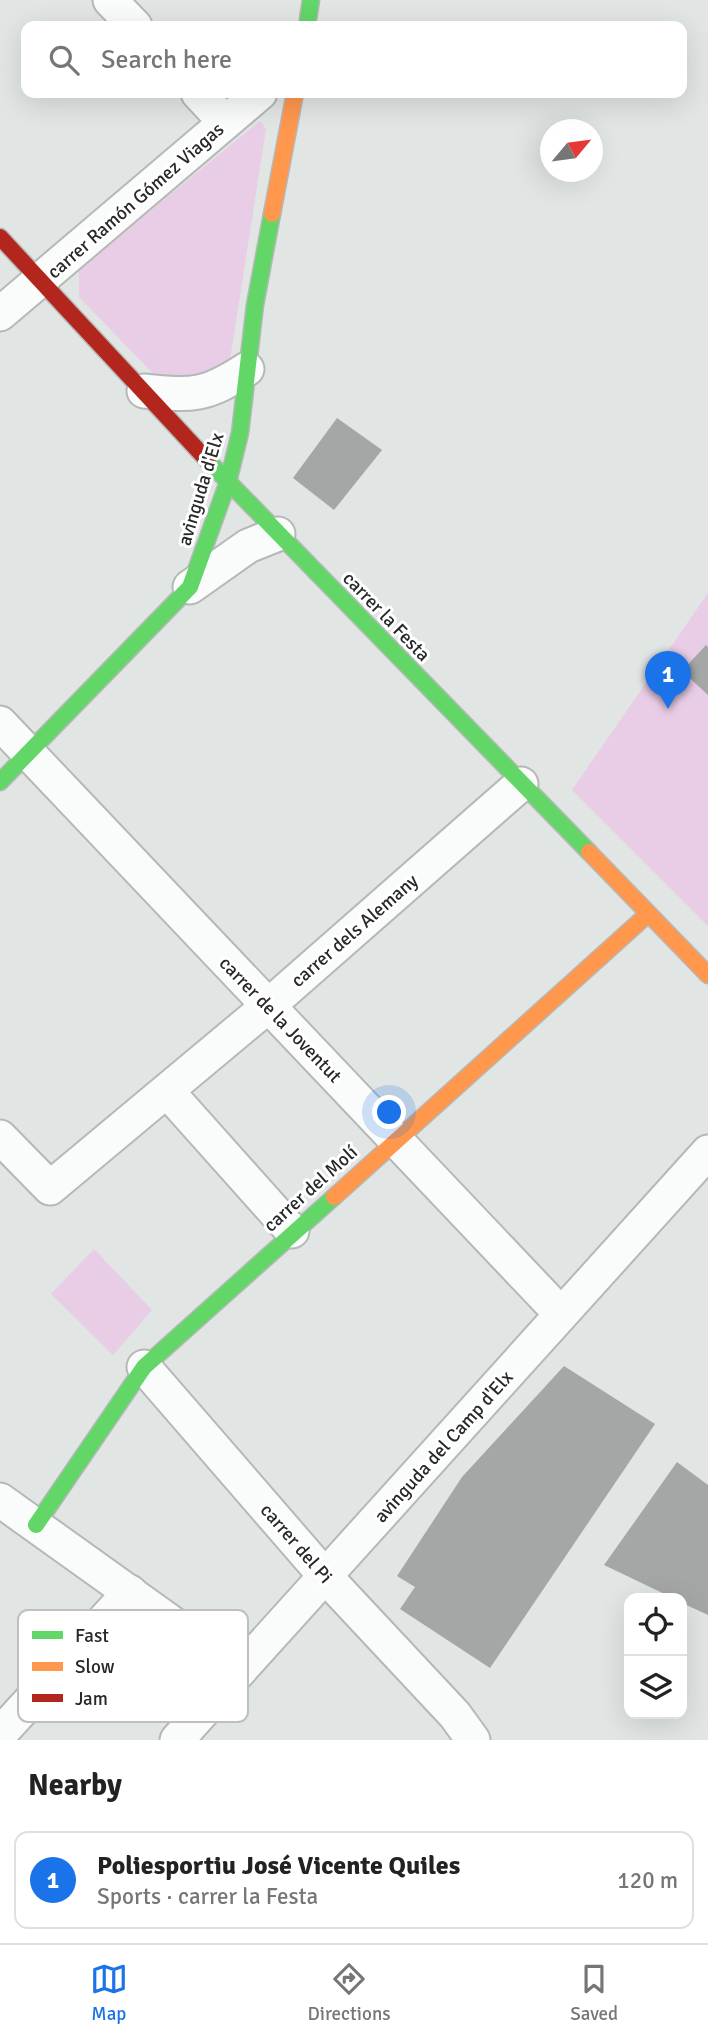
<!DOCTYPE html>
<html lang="en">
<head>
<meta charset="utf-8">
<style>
	:root { --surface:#fff; --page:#f6f6f6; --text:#222; --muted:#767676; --line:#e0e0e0; --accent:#1a73e8 }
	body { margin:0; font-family:Signika,sans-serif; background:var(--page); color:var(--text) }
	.controls { position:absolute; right:21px; bottom:21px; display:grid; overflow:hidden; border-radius:14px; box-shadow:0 7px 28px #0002 }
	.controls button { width:63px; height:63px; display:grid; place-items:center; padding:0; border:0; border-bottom:2px solid var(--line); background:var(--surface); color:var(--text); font:35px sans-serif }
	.compass { position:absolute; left:540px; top:119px; width:63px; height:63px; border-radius:50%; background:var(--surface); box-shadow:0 7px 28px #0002; rotate:61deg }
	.you { position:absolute; left:390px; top:1113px; width:24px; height:24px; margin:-18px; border:5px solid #fff; border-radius:50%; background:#1a73e8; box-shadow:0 0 0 10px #1a73e833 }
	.badge { display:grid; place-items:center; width:46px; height:46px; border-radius:50%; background:var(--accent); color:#fff; font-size:23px; font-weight:700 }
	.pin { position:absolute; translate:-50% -58px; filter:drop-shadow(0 2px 4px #0008) }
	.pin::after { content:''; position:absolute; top:37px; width:24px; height:21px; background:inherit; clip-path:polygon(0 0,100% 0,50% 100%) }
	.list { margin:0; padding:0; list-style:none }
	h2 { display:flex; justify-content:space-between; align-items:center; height:91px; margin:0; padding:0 28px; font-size:30px }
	h2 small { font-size:23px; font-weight:400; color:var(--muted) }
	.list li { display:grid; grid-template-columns:46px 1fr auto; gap:21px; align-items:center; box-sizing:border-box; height:98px; margin:0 14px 14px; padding:0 14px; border:2px solid var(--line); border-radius:14px }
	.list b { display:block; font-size:26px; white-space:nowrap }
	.list p { margin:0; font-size:23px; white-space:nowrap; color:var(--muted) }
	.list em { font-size:23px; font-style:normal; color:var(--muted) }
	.icon { flex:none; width:38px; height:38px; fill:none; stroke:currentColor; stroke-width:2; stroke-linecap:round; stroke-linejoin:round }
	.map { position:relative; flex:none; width:708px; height:1740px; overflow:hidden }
	.search { position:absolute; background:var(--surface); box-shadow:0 7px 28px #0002; left:21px; right:21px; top:21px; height:77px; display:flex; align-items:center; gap:18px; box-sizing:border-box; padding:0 24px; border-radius:14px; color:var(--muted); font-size:26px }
	.sheet { height:203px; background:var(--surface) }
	nav { display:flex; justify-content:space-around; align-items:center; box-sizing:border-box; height:98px; border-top:2px solid var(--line); background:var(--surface); font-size:19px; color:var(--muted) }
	nav a { display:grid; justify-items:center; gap:4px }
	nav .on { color:var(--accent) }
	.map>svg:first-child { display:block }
	.green { fill:#e9cde6 }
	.building { fill:#a4a7a6 }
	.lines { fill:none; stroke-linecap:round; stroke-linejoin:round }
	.street-casing { stroke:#b6b8b8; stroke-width:37 }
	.fast-casing { stroke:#b6b8b8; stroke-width:19 }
	.slow-casing { stroke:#b6b8b8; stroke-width:19 }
	.jam-casing { stroke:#b6b8b8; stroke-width:19 }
	.street { stroke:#fafbfb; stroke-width:33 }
	.fast { stroke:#63d668; stroke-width:16 }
	.slow { stroke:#ff974d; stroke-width:16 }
	.jam { stroke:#b3261e; stroke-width:16 }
	.labels { text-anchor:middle; stroke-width:6; stroke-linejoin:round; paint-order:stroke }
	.street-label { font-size:19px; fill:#272928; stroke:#fff }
	.key { fill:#fff; stroke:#bebfbe; stroke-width:2 }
	.key-label { font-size:19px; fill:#272928 }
</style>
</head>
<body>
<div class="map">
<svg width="708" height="1740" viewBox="0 0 708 1740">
	<rect width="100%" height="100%" fill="#e1e5e3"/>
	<g class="green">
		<path d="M260,121l6,8 -38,244 -61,15 -88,-91v-28z"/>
		<path d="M708,593v333l-136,-136z"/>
		<path d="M94,1249l58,61 -39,45 -62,-61z"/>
	</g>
	<g class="building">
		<path d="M337,418l45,32 -48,60 -41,-32z"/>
		<path d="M706,645l2,2v48l-26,-24z"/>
		<path d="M564,1366l91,58 -165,244 -90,-59 15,-22 -18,-11 65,-99z"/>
		<path d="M677,1462l31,23v130l-26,-12v-5h-9l-69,-33z"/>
	</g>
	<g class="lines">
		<g class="street-casing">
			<g id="street">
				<path d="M110,0l25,26"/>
				<path d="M198,93l27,29"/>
				<path d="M0,314l260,-221"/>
				<path d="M144,391c49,5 62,5 103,-22"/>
				<path d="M190,587l58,-41 30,-12"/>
				<path d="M0,723l561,591"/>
				<path d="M167,1091l125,140"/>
				<path d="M0,1137l50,51 218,-182 253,-222"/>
				<path d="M144,1367l181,209 130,139 18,25"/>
				<path d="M0,1500l239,171"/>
				<path d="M0,1734l130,-142"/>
				<path d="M177,1740l531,-588"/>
			</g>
		</g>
		<g class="fast-casing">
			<g id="fast">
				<path d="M307,26l4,-26"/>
				<path d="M208,461l381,391"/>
				<path d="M0,782l190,-195 38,-105 12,-49 15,-128 17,-91"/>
				<path d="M36,1525l108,-158 190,-170"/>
			</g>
		</g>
		<g class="slow-casing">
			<g id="slow">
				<path d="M272,214l23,-121"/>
				<path d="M589,852l119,123"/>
				<path d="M334,1197l314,-283"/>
			</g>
		</g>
		<g class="jam-casing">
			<path id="jam" d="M0,237l208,224"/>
		</g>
		<use href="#street" class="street"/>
		<use href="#fast" class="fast"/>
		<use href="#slow" class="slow"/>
		<use href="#jam" class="jam"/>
	</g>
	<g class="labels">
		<g class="street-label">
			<text transform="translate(135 200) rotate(-41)" y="7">carrer Ramón Gómez Viagas</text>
			<text transform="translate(200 489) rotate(-73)" y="7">avinguda d'Elx</text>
			<text transform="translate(387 616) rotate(46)" y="7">carrer la Festa</text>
			<text transform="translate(354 930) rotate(-41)" y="7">carrer dels Alemany</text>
			<text transform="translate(281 1019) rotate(46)" y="7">carrer de la Joventut</text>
			<text transform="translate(310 1188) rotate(-42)" y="7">carrer del Molí</text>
			<text transform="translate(443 1446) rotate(-48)" y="7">avinguda del Camp d'Elx</text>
			<text transform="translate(297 1543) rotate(49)" y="7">carrer del Pi</text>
		</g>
	</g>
	<rect x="18" y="1610" width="230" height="112" rx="10" class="key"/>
	<rect x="32" y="1631" width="31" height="8" fill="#63d668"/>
	<rect x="32" y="1662" width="31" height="9" fill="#ff974d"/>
	<rect x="32" y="1694" width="31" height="8" fill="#b3261e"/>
	<g class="key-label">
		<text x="75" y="1642">Fast</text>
		<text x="75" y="1673">Slow</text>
		<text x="75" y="1705">Jam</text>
	</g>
</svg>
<div class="controls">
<button><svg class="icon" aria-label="locate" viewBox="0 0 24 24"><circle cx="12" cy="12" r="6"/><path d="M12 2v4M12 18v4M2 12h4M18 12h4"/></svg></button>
<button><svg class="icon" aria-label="layers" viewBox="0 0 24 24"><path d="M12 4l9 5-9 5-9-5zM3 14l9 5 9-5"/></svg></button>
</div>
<svg class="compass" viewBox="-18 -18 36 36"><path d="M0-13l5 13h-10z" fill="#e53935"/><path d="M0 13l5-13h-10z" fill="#767676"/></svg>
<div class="you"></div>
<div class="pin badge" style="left:668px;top:709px">1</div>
<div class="search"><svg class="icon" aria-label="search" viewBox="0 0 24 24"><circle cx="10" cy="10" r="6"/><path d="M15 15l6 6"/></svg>Search here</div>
</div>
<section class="sheet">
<h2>Nearby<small></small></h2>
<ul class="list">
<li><span class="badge">1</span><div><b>Poliesportiu José Vicente Quiles</b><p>Sports · carrer la Festa</p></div><em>120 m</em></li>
</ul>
</section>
<nav>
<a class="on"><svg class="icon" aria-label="map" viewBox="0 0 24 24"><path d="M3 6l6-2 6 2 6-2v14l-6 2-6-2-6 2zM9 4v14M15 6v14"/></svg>Map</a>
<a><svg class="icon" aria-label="directions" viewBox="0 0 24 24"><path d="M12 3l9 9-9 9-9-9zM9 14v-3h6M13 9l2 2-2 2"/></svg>Directions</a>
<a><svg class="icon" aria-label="saved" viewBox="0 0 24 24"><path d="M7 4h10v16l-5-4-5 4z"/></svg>Saved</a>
</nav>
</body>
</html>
